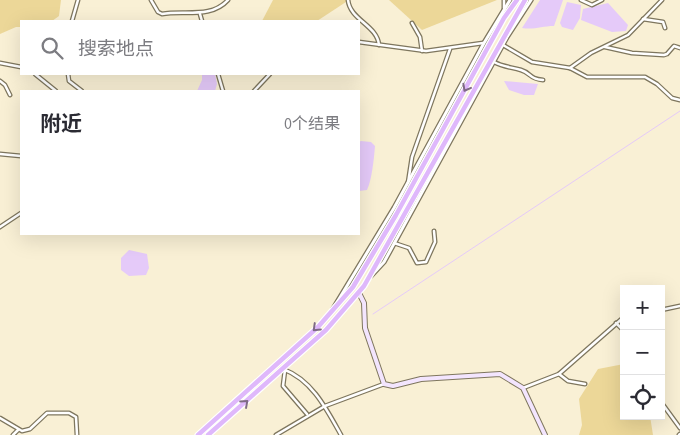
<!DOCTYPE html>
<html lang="zh">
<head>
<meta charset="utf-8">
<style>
	:root { --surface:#fff; --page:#f2f2f3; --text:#2b2b33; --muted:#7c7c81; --line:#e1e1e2 }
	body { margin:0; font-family:"Source Sans 3","Noto Sans SC",sans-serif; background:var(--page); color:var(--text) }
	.controls { position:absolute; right:15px; bottom:15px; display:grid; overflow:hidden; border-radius:0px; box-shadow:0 5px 20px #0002 }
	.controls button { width:45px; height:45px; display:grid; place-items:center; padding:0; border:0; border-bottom:1px solid var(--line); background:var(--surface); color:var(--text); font:25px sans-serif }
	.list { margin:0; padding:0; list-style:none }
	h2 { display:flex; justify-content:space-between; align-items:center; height:65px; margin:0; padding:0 20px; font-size:21px }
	h2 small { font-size:16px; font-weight:400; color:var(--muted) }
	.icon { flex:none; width:28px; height:28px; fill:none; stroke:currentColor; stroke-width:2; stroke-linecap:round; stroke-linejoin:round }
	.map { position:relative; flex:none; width:680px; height:435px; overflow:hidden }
	.search { position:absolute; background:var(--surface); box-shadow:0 5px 20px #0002; left:20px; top:20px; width:340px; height:55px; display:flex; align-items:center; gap:12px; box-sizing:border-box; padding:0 18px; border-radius:0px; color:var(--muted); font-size:19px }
	.panel { position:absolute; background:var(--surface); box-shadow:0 5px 20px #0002; left:20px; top:90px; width:340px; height:145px; border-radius:0px }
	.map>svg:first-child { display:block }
	.green { fill:#ecd798 }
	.water { fill:#e5caf9 }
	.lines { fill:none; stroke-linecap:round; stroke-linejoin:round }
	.stream { stroke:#e5caf9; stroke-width:1 }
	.minor-casing { stroke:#7e765e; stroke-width:5 }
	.tertiary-casing { stroke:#7e765e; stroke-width:5.5 }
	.secondary-casing { stroke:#7e765e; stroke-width:6 }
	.trunk-casing { stroke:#fff; stroke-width:7 }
	.minor { stroke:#fff; stroke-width:2.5 }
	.tertiary { stroke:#fff; stroke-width:3 }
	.secondary { stroke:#f3e5fe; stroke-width:4 }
	.trunk { stroke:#dfb8fb; stroke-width:4.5 }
	.oneway { stroke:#7f6a86 }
</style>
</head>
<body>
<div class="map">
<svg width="680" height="435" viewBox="0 0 680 435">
	<rect width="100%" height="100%" fill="#f9f0d5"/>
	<g class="green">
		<path d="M0,0h61l-2,16 -7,5h-31v6h-5l-16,7z"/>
		<path d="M273,0h76l-32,21h-55z"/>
		<path d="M389,0h108l-75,30z"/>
		<path d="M624,364v52h26l3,19h-74l3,-10 -3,-26 19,-30z"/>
	</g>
	<g class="water">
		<path d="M540,0h23l-9,26c-12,0 -20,4 -32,2z"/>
		<path d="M567,2l14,3 -1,13 -7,12 -11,-3 -2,-4z"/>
		<path d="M608,3l20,22 -2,6 -14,1 -31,-12 2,-11z"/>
		<path d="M202,74h13l2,10 -2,7h-18l5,-11z"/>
		<path d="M504,81l34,3 -4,11h-10l-15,-5z"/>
		<path d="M361,141l10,1 4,4c-1,12 -3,33 -8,44l-8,1v-49z"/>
		<path d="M129,250l18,4 2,14 -3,7 -17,1 -8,-6v-12z"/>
	</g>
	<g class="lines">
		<path class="stream" d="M373,314l307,-203"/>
		<g class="minor-casing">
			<g id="minor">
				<path d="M151,0l7,12 4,2c22,-4 49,5 66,-14"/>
				<path d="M348,0c2,20 29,25 31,45"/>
				<path d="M504,0v8"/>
				<path d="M581,0l11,5 10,-5"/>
				<path d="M200,14l2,7"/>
				<path d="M643,19l20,3 2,6"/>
				<path d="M72,21l6,-21"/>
				<path d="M412,23l8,14 2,14"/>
				<path d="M359,42l67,9 57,-8"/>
				<path d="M503,45l29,17 38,6 17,9h58l12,7 15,14 8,2"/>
				<path d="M605,47l27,6 32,2 3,-1 7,-8 6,2"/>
				<path d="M494,62c9,5 17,5 27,8 10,3 8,9 22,10"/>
				<path d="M0,63l21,4"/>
				<path d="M570,68l21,-15 37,-18 34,-35"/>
				<path d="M35,74l21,17"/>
				<path d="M68,74l1,7 13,10"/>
				<path d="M218,74l5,17"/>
				<path d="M0,81l5,4 5,10"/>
				<path d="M254,91l16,-17"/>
				<path d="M0,154l21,2"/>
				<path d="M408,183l4,-26 38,-108"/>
				<path d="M0,227l21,-14"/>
				<path d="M394,243l15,5 8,15 9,-1 9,-20 -1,-11"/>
				<path d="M661,310l19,-4"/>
				<path d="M616,323l8,8"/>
				<path d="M283,369c29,11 43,39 58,66"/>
				<path d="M285,370l-2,16 24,28"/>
				<path d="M559,374l9,7 17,3"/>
				<path d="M523,388l36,-14 65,-57"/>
				<path d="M661,402l19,26"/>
				<path d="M0,418l22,13 8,-2 17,-16h22l7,4 1,18"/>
				<path d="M13,435l5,-5"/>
				<path d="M276,435l49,-29 59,-22"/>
				<path d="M679,435l1,-1"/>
			</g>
		</g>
		<g class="tertiary-casing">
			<g id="tertiary">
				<path d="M371,276l13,-14 123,-225 24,-37"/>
				<path d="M333,309l61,-101 90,-165 26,-43"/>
			</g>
		</g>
		<g class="secondary-casing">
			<path id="secondary" d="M359,293l5,10 1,25 19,56 9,2 28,-7 79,-5 23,14 22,47"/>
		</g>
		<g class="trunk-casing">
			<g id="trunk">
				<path d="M198,435l120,-108 35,-40 43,-72 108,-197 13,-18"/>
				<path d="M208,435l118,-105 38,-44 161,-286"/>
			</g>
		</g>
		<use href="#minor" class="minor"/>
		<use href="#tertiary" class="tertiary"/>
		<use href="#secondary" class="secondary"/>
		<use href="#trunk" class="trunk"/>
	</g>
	<defs><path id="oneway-chevron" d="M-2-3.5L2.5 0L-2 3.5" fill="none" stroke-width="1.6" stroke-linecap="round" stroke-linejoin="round" transform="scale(1.25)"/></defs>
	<g class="oneway">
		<use href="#oneway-chevron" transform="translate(466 88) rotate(119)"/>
		<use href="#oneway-chevron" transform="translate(316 328) rotate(136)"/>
		<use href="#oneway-chevron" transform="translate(245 403) rotate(-42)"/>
	</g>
</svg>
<div class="controls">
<button>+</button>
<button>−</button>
<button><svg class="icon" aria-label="locate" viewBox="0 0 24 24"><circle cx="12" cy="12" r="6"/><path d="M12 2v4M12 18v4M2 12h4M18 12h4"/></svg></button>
</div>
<div class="search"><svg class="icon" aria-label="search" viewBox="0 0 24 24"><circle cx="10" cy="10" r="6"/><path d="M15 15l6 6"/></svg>搜索地点</div>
<section class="panel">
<h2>附近<small>0个结果</small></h2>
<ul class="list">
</ul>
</section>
</div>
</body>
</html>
